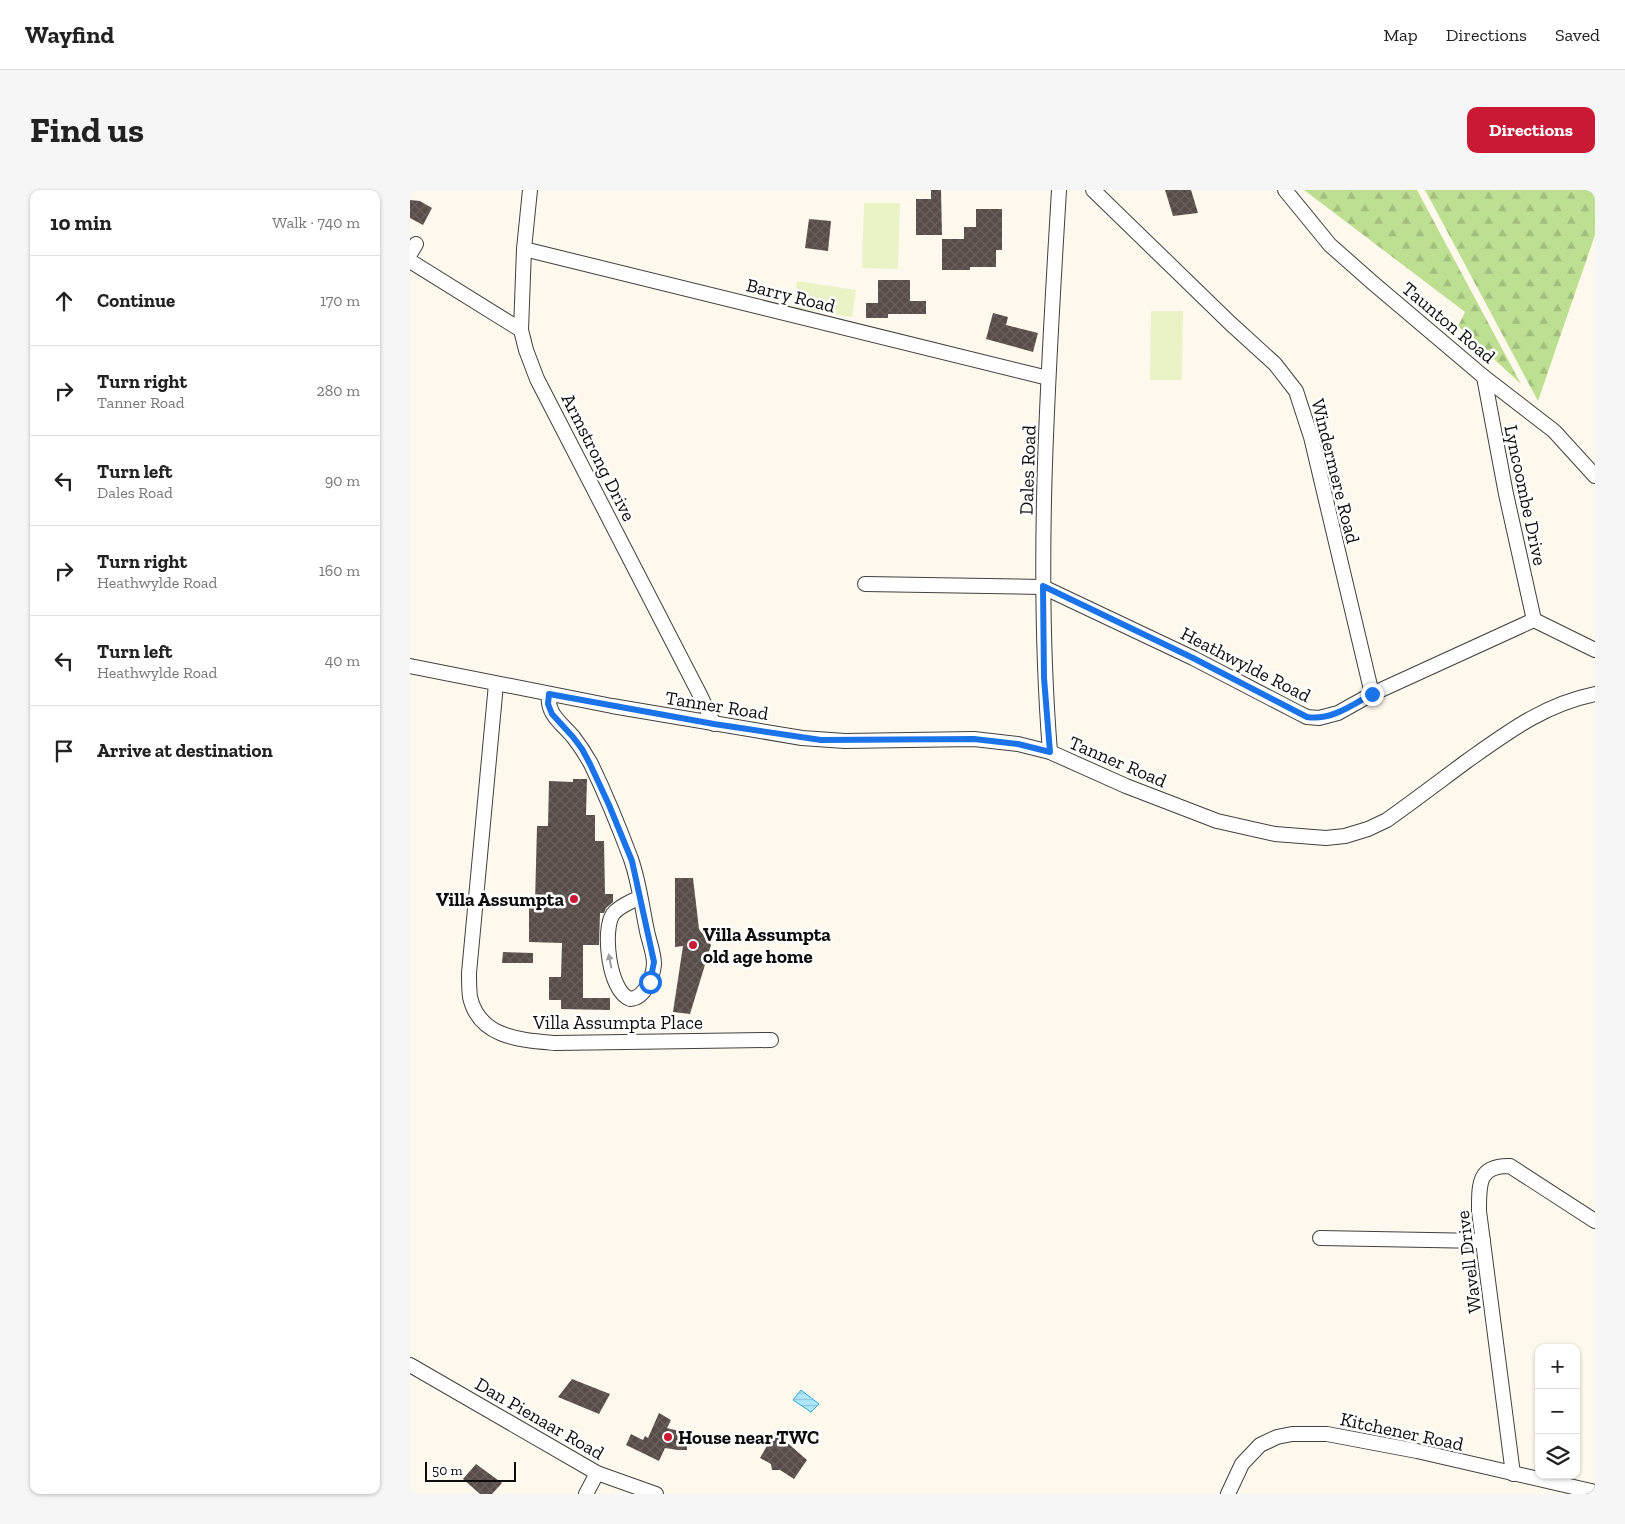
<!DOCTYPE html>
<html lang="en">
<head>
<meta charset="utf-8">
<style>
	:root { --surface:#fff; --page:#f6f6f6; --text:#222; --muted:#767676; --line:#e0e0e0; --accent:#c91935 }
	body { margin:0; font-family:"Zilla Slab",serif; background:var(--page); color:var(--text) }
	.controls { position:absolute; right:15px; bottom:15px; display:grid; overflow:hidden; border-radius:10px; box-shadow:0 1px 4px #0004 }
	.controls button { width:45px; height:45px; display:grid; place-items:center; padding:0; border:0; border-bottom:1px solid var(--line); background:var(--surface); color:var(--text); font:25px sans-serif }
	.scale { position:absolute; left:15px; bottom:12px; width:91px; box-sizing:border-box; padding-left:5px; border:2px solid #0d0d0d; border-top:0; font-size:14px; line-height:18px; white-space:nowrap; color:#0d0d0d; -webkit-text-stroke:4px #fff; paint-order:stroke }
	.stop { position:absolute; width:15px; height:15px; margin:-11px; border:4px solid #1a73e8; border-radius:50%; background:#fff }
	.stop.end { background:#1a73e8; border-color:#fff; box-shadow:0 1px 5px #0008 }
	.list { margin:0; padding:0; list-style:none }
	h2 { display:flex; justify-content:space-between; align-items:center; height:65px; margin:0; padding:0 20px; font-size:21px }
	h2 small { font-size:16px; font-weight:400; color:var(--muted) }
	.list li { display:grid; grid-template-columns:32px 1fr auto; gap:15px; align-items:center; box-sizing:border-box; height:90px; padding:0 20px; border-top:1px solid var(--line) }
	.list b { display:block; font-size:19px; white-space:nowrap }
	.list p { margin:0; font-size:16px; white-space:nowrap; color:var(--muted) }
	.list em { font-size:16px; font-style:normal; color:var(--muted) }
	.icon { flex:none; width:28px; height:28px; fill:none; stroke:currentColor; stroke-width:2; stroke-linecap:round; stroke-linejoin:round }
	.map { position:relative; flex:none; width:1185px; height:1304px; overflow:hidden; border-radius:10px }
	header { display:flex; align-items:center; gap:30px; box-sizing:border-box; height:70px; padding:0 25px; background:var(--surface); border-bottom:1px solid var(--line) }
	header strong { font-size:24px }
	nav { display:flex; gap:28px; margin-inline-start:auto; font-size:18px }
	.intro { display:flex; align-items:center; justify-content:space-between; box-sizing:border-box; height:120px; padding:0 30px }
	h1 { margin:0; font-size:35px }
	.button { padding:12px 22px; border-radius:10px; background:var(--accent); color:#fff; font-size:18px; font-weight:700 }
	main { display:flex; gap:30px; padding:0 30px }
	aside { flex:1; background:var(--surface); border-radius:10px; box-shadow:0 1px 4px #0004 }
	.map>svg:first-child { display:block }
	.forest { fill:url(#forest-firs) }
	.pitch { fill:#e9f3c6 }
	.water { fill:url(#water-rules); stroke:#2da7d9 }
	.building { fill:url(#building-cross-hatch) }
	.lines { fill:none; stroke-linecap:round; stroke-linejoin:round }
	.minor-casing { stroke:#404040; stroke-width:16 }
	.minor { stroke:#fff; stroke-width:14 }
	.oneway { fill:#9e9e9e }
	.route { stroke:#1a73e8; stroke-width:6 }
	.poi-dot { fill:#c91935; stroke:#fff; stroke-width:2 }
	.labels { text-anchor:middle; stroke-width:5; stroke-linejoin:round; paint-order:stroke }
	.street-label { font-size:19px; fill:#0d0d0d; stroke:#fff }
	.poi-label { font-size:19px; font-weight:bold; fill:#0d0d0d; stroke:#fff; text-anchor:start }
</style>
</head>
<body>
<header>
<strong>Wayfind</strong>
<nav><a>Map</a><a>Directions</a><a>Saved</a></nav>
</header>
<div class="intro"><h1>Find us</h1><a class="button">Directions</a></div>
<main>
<aside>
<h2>10 min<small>Walk · 740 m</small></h2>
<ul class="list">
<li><svg class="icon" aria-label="ahead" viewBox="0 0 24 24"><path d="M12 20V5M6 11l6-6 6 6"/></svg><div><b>Continue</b></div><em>170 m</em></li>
<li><svg class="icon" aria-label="right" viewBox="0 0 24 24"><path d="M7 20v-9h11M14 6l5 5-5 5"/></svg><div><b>Turn right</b><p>Tanner Road</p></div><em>280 m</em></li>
<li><svg class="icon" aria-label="left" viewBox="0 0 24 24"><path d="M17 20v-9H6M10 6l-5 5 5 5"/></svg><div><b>Turn left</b><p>Dales Road</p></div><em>90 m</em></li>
<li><svg class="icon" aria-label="right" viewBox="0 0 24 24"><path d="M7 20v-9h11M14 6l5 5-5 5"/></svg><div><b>Turn right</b><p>Heathwylde Road</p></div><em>160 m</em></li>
<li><svg class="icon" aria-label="left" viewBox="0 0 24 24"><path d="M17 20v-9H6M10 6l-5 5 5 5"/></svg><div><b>Turn left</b><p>Heathwylde Road</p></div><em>40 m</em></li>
<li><svg class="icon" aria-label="arrive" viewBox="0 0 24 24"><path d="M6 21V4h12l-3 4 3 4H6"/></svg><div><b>Arrive at destination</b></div></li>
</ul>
</aside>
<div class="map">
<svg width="1185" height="1304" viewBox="0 0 1185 1304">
	<defs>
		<pattern id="forest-firs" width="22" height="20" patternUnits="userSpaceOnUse" patternTransform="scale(1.25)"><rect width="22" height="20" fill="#bddf91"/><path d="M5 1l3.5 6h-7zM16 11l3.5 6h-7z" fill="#a1be7c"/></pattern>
		<pattern id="water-rules" width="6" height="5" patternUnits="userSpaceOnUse" patternTransform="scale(1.25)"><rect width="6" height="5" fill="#ade7fb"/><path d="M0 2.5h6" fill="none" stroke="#94c5d6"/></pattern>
		<pattern id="building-cross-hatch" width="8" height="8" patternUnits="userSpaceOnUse" patternTransform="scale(1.25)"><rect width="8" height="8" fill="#574c48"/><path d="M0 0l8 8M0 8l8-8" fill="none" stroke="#6a615e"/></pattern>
	</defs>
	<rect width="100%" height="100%" fill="#fff9ed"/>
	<g class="forest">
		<path d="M894,0h113l104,194 -63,-58 7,-14z"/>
		<path d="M1015,0h170v45l-57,166z"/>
	</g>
	<g class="pitch">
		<path d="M454,13h36l-2,66 -36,-1z"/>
		<path d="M387,91l59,9 -4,27 -59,-9z"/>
		<path d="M741,121h32l-1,69h-32z"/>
	</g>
	<path class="water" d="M391,1200l18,14 -8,8 -18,-12z"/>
	<g class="building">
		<path d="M521,0h10l1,45h-26v-36h15z"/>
		<path d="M755,0h26l7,23 -25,3z"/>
		<path d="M0,10l10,1 12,7 -9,17 -13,-7z"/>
		<path d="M566,19h26v41h-6v17h-26v3h-28v-31h22v-12h12z"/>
		<path d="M399,29l22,2 -3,30 -23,-3z"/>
		<path d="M468,90h32v21h16v13h-38v4h-22v-15h12z"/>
		<path d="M583,123l15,4 -2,8 32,8 -5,19 -47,-13z"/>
		<path d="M163,589h14l-1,36h9v26h9l1,53h8v8l-7,6 -2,5h-4l-1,32h-16v53h27v12l-49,-1v-9h-12v-23h12l1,-34 -33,-1v-39h6l2,-77h11l1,-45 24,1z"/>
		<path d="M265,688h18l6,51 12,16 -21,69 -17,-2 10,-66 -8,1z"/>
		<path d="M93,762l30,1v10h-31z"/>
		<path d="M162,1189l38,15 -11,20 -41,-17z"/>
		<path d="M249,1223l12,7 -4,8 20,5v17h-9l-13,-2 -6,13 -33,-16 5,-11 12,6 2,-4 3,2z"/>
		<path d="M365,1242l32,28 -13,19 -14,-9h-8l-1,-6 -11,-6z"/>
		<path d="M66,1274l26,19 -10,11h-12l-17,-15z"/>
	</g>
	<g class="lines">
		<g class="minor-casing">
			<g id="minor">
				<path d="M120,0l-6,59 -3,81 5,20 11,29 163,316 14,29"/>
				<path d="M683,0l137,133 45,41 21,27 15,46 61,257"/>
				<path d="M875,0l45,55 43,38 111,94 70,54 41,45"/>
				<path d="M114,59l524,129"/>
				<path d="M0,64l6,-10"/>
				<path d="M0,71l111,69"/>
				<path d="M1074,187l22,117 28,126"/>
				<path d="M455,394l178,3 150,71 104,54 10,5 12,1 19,-5 34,-19 162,-74 61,30"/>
				<path d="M0,476l202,40 190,32 43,3 129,-2 44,5 32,8 76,34 91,35 58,13 51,4 19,-2 23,-7 19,-9c27,-19 53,-39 80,-59 41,-29 78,-57 128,-67"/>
				<path d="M86,494l-27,289c0,8 0,16 1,24 9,41 51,43 85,46l216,-3"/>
				<path d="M139,504c-3,21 14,30 25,44 7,9 12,17 17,26 15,31 28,63 40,95 8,23 11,48 16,72 2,10 7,22 7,33 -1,13 -9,34 -24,35 -21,-7 -28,-69 -17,-85 6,-8 18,-12 27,-17"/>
				<path d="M640,562c-15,-187 -2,-375 9,-562"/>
				<path d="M910,1048l163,3"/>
				<path d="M0,1175l187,108 59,21"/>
				<path d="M1103,1284l-34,-263c0,-27 -1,-46 31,-45l85,55"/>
				<path d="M176,1304l11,-21"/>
				<path d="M818,1304l14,-30 18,-19 17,-8 15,-3h35l90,17 178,41"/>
			</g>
		</g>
		<use href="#minor" class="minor"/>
	</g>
	<defs><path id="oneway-solid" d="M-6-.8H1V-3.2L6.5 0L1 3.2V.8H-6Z" transform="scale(1.25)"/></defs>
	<use class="oneway" href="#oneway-solid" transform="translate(200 771) rotate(-101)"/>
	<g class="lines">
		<path class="route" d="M240,792l4,-20 -22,-101 -23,-56 -19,-41 -8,-15 -9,-12 -21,-23 -4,-10 1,-10 165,30 107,16 153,-1 44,5 32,8 -6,-74 -1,-92 150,72 114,59c24,4 45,-12 65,-23"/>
	</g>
	<g class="poi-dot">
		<circle cx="164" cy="709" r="5"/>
		<circle cx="283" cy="755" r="5"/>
		<circle cx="258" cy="1247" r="5"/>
	</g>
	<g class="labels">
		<g class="street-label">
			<text transform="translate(381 105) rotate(14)" y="7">Barry Road</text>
			<text transform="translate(1039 132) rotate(40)" y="7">Taunton Road</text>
			<text transform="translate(189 267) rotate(63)" y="7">Armstrong Drive</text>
			<text transform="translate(617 280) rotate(-88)" y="7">Dales Road</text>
			<text transform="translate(926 281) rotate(76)" y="7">Windermere Road</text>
			<text transform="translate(1116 305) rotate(78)" y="7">Lyncoombe Drive</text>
			<text transform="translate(836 474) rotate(27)" y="7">Heathwylde Road</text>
			<text transform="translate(307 515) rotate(9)" y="7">Tanner Road</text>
			<text transform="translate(708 571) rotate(23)" y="7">Tanner Road</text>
			<text x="208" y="839">Villa Assumpta Place</text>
			<text transform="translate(1058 1072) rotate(-97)" y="7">Wavell Drive</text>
			<text transform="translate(130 1228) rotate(30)" y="7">Dan Pienaar Road</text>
			<text transform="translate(992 1241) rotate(12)" y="7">Kitchener Road</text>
		</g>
		<g class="poi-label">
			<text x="154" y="716" text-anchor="end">Villa Assumpta</text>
			<text x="293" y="751">Villa Assumpta<tspan x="293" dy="22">old age home</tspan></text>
			<text x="268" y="1254">House near TWC</text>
		</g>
	</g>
</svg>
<div class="controls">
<button>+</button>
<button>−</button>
<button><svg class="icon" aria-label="layers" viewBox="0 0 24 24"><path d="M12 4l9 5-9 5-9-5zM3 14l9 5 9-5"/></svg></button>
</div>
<div class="scale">50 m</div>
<div class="stop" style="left:240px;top:792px"></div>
<div class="stop end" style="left:962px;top:504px"></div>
</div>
</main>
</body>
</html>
